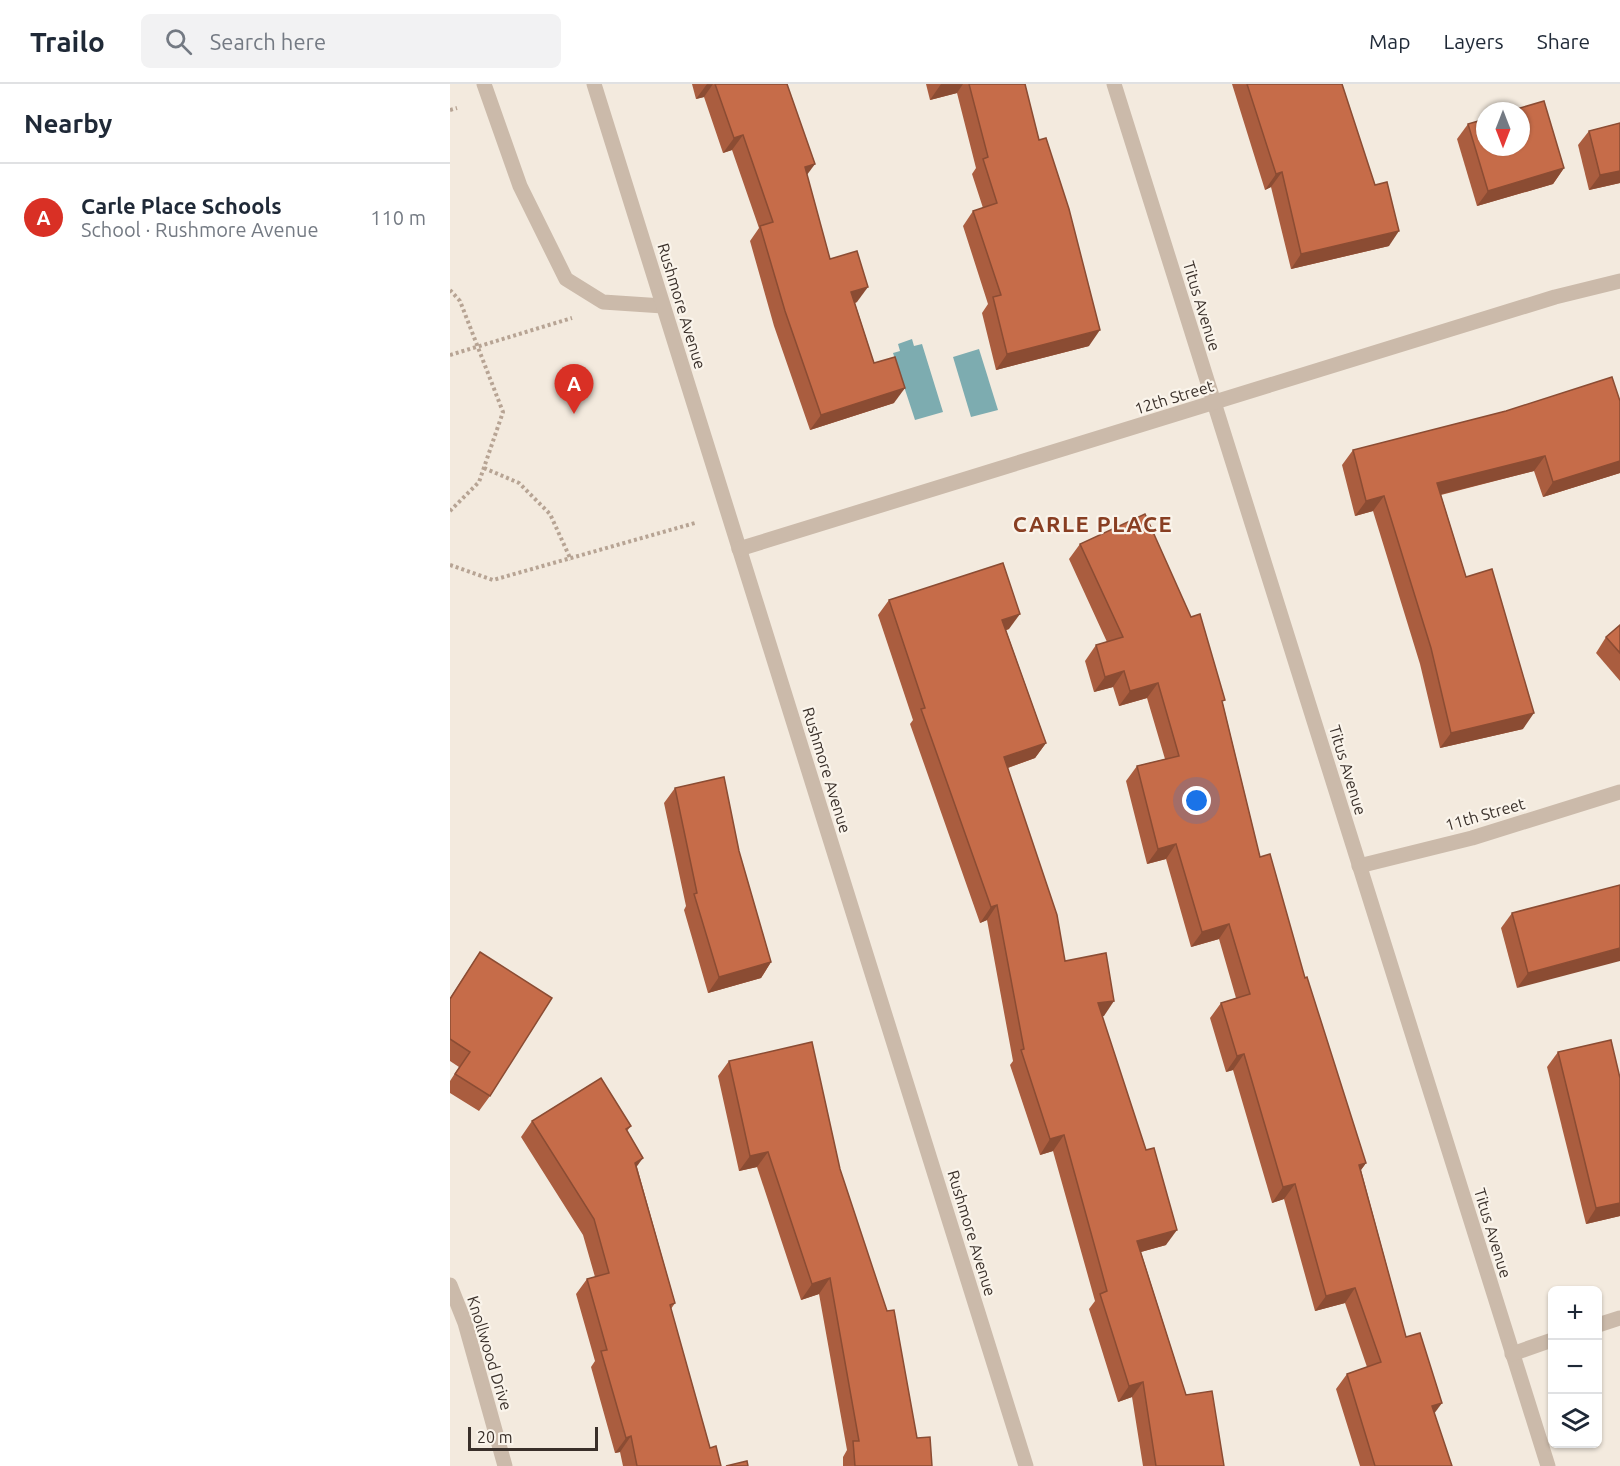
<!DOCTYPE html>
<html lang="en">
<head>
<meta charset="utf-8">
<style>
	:root { --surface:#fff; --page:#f2f2f3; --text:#1f2937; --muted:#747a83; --line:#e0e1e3; --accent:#d93025 }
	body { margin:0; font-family:Ubuntu,sans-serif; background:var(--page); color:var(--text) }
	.controls { position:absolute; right:18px; bottom:18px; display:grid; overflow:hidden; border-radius:9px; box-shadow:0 2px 4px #0004 }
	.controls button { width:54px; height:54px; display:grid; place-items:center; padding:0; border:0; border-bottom:2px solid var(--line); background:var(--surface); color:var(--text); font:30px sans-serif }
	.compass { position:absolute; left:1026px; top:18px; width:54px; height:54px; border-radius:50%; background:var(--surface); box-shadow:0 2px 4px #0004; rotate:180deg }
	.scale { position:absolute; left:18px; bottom:15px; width:130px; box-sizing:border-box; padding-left:6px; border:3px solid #392f29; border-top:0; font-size:16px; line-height:21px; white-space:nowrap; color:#392f29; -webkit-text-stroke:4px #faf4eb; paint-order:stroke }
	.you { position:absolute; left:747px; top:717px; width:21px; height:21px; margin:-15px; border:4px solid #fff; border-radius:50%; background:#1a73e8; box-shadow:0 0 0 9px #1a73e833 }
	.badge { display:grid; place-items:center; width:39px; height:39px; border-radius:50%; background:var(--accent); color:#fff; font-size:20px; font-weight:700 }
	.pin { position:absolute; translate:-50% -50px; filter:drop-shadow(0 2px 3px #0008) }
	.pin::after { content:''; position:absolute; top:32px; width:21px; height:18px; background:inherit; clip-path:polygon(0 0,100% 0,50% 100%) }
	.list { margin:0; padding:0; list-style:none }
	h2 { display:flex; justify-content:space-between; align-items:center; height:78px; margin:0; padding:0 24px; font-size:26px }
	h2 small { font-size:20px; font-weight:400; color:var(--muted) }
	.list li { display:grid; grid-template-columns:39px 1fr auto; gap:18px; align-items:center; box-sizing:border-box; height:108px; padding:0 24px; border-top:2px solid var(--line) }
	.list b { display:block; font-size:22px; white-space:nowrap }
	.list p { margin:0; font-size:20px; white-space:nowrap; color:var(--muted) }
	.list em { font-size:20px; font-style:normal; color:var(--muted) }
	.icon { flex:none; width:33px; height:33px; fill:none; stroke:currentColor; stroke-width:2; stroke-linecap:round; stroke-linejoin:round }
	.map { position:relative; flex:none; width:1170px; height:1382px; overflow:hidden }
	header { display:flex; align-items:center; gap:36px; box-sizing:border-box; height:84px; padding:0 30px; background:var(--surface); border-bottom:2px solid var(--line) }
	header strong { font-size:28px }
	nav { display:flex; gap:33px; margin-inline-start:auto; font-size:21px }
	.search { width:420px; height:54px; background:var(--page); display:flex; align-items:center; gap:15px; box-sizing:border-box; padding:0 21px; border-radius:9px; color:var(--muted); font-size:22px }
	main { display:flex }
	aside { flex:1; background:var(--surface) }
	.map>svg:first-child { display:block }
	.water { fill:#7dacb0 }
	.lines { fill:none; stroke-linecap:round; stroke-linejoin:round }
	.path { stroke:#b7a494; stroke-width:4; stroke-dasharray:3 3; stroke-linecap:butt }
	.minor { stroke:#cbbaaa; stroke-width:15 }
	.wall { fill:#aa5d3f }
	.shaded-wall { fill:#8b4c33 }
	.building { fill:#c66c49; stroke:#8b4c33; stroke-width:1.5 }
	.labels { text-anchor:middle; stroke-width:4.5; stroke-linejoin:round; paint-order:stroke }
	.street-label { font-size:16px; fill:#392f29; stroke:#faf4eb }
	.district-label { font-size:22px; font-weight:bold; letter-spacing:1.5px; fill:#883e22; stroke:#faf4eb }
</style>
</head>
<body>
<header>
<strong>Trailo</strong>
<div class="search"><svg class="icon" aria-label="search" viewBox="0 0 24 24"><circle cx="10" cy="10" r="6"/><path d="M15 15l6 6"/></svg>Search here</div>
<nav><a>Map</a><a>Layers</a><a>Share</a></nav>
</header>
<main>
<aside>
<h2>Nearby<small></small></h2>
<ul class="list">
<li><span class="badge">A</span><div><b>Carle Place Schools</b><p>School · Rushmore Avenue</p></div><em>110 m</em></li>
</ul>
</aside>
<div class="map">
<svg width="1170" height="1382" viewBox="0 0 1170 1382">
	<rect width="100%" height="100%" fill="#f3eade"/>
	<g class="water">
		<path d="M462,255l2,7 8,-2 21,68 -28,8 -22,-67 7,-2 -2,-7z"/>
		<path d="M529,265l19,61 -27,7 -18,-60z"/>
	</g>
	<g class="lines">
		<g class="path">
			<path d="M0,26l7,-2"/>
			<path d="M0,206l10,11 43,111 -24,70 -29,29"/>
			<path d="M0,271l122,-37"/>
			<path d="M34,384l35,15 31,31 21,46"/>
			<path d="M0,481l43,15 202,-57"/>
		</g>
		<g class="minor">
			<path d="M34,0l36,102 46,93 37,23 60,4"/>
			<path d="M144,0l432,1382"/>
			<path d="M664,0l434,1382"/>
			<path d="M289,465l816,-252 65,-16"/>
			<path d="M909,782l113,-28 148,-46"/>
			<path d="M0,1201l15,38 40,143"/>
			<path d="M1148,1241l22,-7"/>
			<path d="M1062,1270l40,-14"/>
		</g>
	</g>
	<g class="wall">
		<path d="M242,0h95l20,91 23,84 27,43 -2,1 19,60 20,40 -84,27 -36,-104 -24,-85 9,-13 -27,-78 -9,3 -19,-56 -8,2z"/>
		<path d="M476,0h99l64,262 -93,24 -14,-57 6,-9 -25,-78 10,-15 10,-3 -11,-34 4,-6 -19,-75 -27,7z"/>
		<path d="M782,0h110l47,162 -98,23 -20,-82 -6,3z"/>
		<path d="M1170,39v60l-31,7 -11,-45 11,-14z"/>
		<path d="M1018,40l96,44 -11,16 -76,22 -20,-67z"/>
		<path d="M1170,317v72l-77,24 -9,-26 -93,24 25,82 57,152 -83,19 -20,-84 -47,-153 -18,5 -13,-51 11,-15z"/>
		<path d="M630,460l143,160 37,153 45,121 61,185 -5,7 45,167 28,77 18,52h-92l-24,-77 11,-15 20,-7 -22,-64 -30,8 -31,-112 -12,4 -39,-133 -7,2 -16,-54 11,-15 15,-5 -17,-59 -28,8 -25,-88 -19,5 -21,-83 11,-15 28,-7 -18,-61 -28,8 -6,-19 -19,5 -9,-31 11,-16 11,-3 -38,-83z"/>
		<path d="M439,516l120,29 -3,1 40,113 -11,15 -27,10 57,193 39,55h-2l64,229 -25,7 45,143 38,71h-81l-11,-69 -14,5 -29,-93 6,-8 -42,-150 -13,4 -30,-90 3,-4 -26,-141 -7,3 -70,-199 3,-4 -35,-105z"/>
		<path d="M1170,541v56l-24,-28 10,-16z"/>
		<path d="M225,704l64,63 32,111 -10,16 -53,15 -24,-83 2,-4 -22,-103z"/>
		<path d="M1170,801l-103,103 -16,-60 11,-15z"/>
		<path d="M30,868l10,144 -11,15 -29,-18v-12l9,-14 -9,-6v-63z"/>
		<path d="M1108,968l62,26v138l-34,8 -39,-157z"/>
		<path d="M279,977l111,108 77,269 15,28h-89v-9l4,-7 -28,-156 -18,6 -44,-133 -18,4 -21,-95z"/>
		<path d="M82,1037l99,5 -4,5 48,172 -4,6 39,139 11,18h-98l-3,-14 -5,1 -24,-86 4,-6 -19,-67 11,-15 8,-2 -12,-42 -62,-98z"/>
	</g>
	<g class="shaded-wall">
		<path d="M257,0h6l-9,13 -8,2z"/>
		<path d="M491,0h22l-6,9 -27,7z"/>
		<path d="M293,51l-11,15 -9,3 11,-15z"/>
		<path d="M365,80l-11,15 1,-12z"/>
		<path d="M1114,84l-11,16 -76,22 11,-15z"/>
		<path d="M1170,87v12l-31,7 11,-15z"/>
		<path d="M832,88l-11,15 -6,3 11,-16z"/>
		<path d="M949,147l-10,15 -98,23 10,-15z"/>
		<path d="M418,203l-11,15 -17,5 11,-15z"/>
		<path d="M650,246l-11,16 -93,24 11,-16z"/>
		<path d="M455,304l-11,15 -84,27 11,-15z"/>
		<path d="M1095,372l-11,15 -108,27 11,-15z"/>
		<path d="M1170,377v12l-77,24 10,-15z"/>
		<path d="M934,412l-11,15 -18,5 11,-15z"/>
		<path d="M570,530l-11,15 -18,6 11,-15z"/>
		<path d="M674,587l-11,16 -19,5 11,-15z"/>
		<path d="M708,599l-11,15 -28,8 11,-15z"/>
		<path d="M1084,629l-11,16 -83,19 11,-15z"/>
		<path d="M596,659l-11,15 -42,15 11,-16z"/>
		<path d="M726,760l-10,15 -19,5 11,-15z"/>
		<path d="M547,821l-10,15 -7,3 11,-16z"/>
		<path d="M779,840l-10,15 -28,8 11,-15z"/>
		<path d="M1170,864v13l-103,27 11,-15z"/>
		<path d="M321,878l-10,16 -53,15 11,-16z"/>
		<path d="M664,917l-10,15 -17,3 11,-16z"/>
		<path d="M794,970l-11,16 -7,2 11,-16z"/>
		<path d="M614,1051l-11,16 -13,4 10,-16z"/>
		<path d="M318,1068l-11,15 -18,4 11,-15z"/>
		<path d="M193,1074l-11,15 3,-10z"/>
		<path d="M916,1079l-11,15 4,-13z"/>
		<path d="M845,1100l-11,15 -12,4 11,-16z"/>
		<path d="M1170,1119v13l-34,8 10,-16z"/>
		<path d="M727,1146l-11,15 -40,11 11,-15z"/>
		<path d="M380,1194l-11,16 -18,6 11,-16z"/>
		<path d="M905,1204l-10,15 -30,8 11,-15z"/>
		<path d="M693,1298l-11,15 -14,5 11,-16z"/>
		<path d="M992,1319l-11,15 1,-12z"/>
		<path d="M181,1352l-11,16 -5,1 11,-15z"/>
	</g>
	<g class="building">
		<path d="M265,0h72l28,80 -10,3 25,92 27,-8 11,36 -17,5 23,71 21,-6 10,31 -84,27 -36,-104 -25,-85 13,-4 -30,-87 -9,3z"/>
		<path d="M519,0h56l14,56 7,-2 23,71 31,121 -93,24 -14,-57 8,-2 -28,-84 24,-8 -14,-44 5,-2z"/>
		<path d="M797,0h95l33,101 12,-3 12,49 -98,23 -19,-82 -6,2z"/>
		<path d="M1094,17l20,67 -76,23 -20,-67 17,-5v28h36v-36h-11z"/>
		<path d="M1170,39v48l-20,4 -11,-44z"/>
		<path d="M1162,293l8,24v60l-67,21 -8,-26 -108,27 29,94 26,-8 42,144 -83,20 -20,-85 -47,-152 -18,5 -13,-51 153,-39z"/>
		<path d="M695,430l46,103 9,-3 25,86 -3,1 38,156 10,-3 35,124 2,-1 59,186 -7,2 47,172 14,-4 22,70 -10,3 20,60h-77l-28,-92 34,-12 -26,-74 -29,8 -31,-112 -12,3 -39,-133 -7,2 -16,-53 29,-9 -21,-70 -27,8 -26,-88 -18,5 -21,-83 42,-10 -21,-73 -28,8 -6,-20 -19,6 -9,-32 27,-8 -43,-93z"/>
		<path d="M553,479l17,51 -18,6 44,123 -42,14 53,158 8,46 41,-8 8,48 -16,2 48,147 8,-2 23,82 -40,11 49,154 26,-4 12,75h-68l-13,-84 -14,4 -29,-92 7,-3 -43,-156 -14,4 -29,-89 3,-1 -27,-144 -6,2 -70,-198 4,-1 -36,-108z"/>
		<path d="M1170,541v28l-14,-16z"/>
		<path d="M274,693l15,74 32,111 -52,15 -25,-83 3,-1 -22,-105z"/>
		<path d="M1170,801v63l-92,25 -16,-60z"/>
		<path d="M30,868l72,46 -62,98 -35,-22 15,-22 -20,-13v-40z"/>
		<path d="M1161,956l9,38v125l-24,5 -38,-156z"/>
		<path d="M362,958l28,127 47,142 7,-1 23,128 13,-1 2,29h-77l-2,-25h6l-29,-163 -18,6 -44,-132 -18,4 -21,-95z"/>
		<path d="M151,994l30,48 -5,3 17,29 -8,5 40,140 -5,2 40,143 6,-2 5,20h-84l-6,-30 -5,2 -25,-87 6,-1 -20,-71 22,-6 -15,-54 -62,-98z"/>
		<path d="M297,1377l1,5h-22z"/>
	</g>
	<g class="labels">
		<g class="street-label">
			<text transform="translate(232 222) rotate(73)" y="6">Rushmore Avenue</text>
			<text transform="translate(752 222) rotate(73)" y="6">Titus Avenue</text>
			<text transform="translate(724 313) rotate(-17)" y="6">12th Street</text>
			<text transform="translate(377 686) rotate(73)" y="6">Rushmore Avenue</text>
			<text transform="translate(898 686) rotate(73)" y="6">Titus Avenue</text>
			<text transform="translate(1035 730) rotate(-16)" y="6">11th Street</text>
			<text transform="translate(522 1149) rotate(73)" y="6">Rushmore Avenue</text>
			<text transform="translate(1043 1149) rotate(73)" y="6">Titus Avenue</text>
			<text transform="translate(40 1269) rotate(73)" y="6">Knollwood Drive</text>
		</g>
		<g class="district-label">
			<text x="643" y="448">CARLE PLACE</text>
		</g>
	</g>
</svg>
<div class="controls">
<button>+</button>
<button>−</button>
<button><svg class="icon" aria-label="layers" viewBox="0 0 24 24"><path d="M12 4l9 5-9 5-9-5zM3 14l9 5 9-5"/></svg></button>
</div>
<svg class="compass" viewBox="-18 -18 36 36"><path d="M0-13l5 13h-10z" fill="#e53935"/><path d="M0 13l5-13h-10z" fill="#747a83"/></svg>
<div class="scale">20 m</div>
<div class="you"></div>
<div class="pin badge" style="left:124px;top:330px">A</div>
</div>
</main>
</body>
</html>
